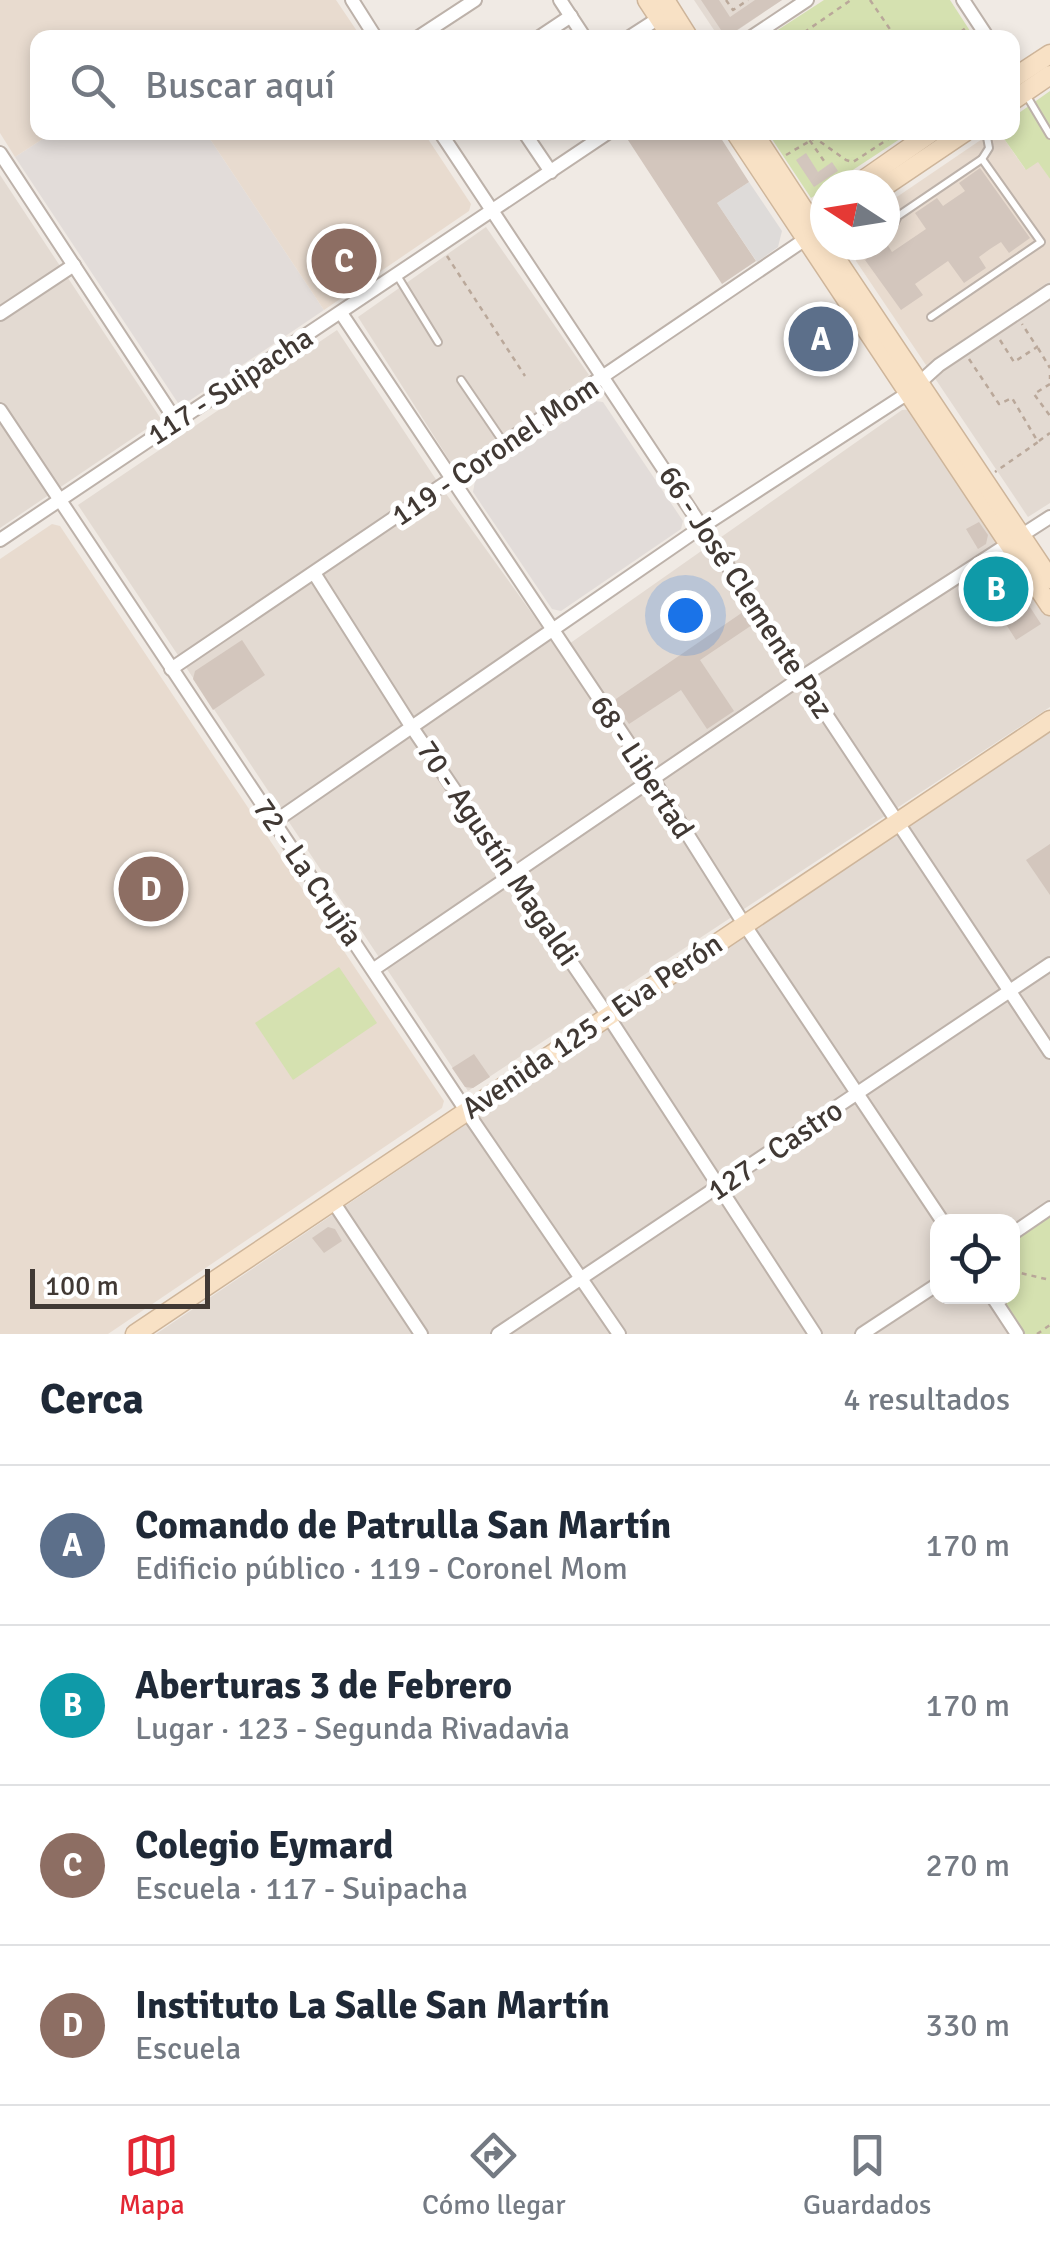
<!DOCTYPE html>
<html lang="es">
<head>
<meta charset="utf-8">
<style>
	:root { --surface:#fff; --page:#f2f2f3; --text:#1f2937; --muted:#747a83; --line:#e0e1e3; --accent:#e32734 }
	body { margin:0; font-family:Signika,sans-serif; background:var(--page); color:var(--text) }
	.controls { position:absolute; right:30px; bottom:30px; display:grid; overflow:hidden; border-radius:20px; box-shadow:0 5px 15px #0003 }
	.controls button { width:90px; height:90px; display:grid; place-items:center; padding:0; border:0; border-bottom:2px solid var(--line); background:var(--surface); color:var(--text); font:50px sans-serif }
	.compass { position:absolute; left:810px; top:170px; width:90px; height:90px; border-radius:50%; background:var(--surface); box-shadow:0 5px 15px #0003; rotate:282deg }
	.scale { position:absolute; left:30px; bottom:25px; width:180px; box-sizing:border-box; padding-left:10px; border:5px solid #413934; border-top:0; font-size:28px; line-height:35px; white-space:nowrap; color:#413934; -webkit-text-stroke:8px #fff; paint-order:stroke }
	.you { position:absolute; left:685px; top:615px; width:35px; height:35px; margin:-25px; border:8px solid #fff; border-radius:50%; background:#1a73e8; box-shadow:0 0 0 15px #1a73e833 }
	.badge { display:grid; place-items:center; width:65px; height:65px; border-radius:50%; background:var(--accent); color:#fff; font-size:32px; font-weight:700 }
	.pin { position:absolute; translate:-50% -50%; border:5px solid #fff; box-shadow:0 2px 10px #0006 }
	.list { margin:0; padding:0; list-style:none }
	h2 { display:flex; justify-content:space-between; align-items:center; height:130px; margin:0; padding:0 40px; font-size:42px }
	h2 small { font-size:32px; font-weight:400; color:var(--muted) }
	.list li { display:grid; grid-template-columns:65px 1fr auto; gap:30px; align-items:center; box-sizing:border-box; height:160px; padding:0 40px; border-top:2px solid var(--line) }
	.list b { display:block; font-size:38px; white-space:nowrap }
	.list p { margin:0; font-size:32px; white-space:nowrap; color:var(--muted) }
	.list em { font-size:32px; font-style:normal; color:var(--muted) }
	.icon { flex:none; width:55px; height:55px; fill:none; stroke:currentColor; stroke-width:2; stroke-linecap:round; stroke-linejoin:round }
	.map { position:relative; flex:none; width:1050px; height:1334px; overflow:hidden }
	.search { position:absolute; background:var(--surface); box-shadow:0 5px 15px #0003; left:30px; right:30px; top:30px; height:110px; display:flex; align-items:center; gap:25px; box-sizing:border-box; padding:0 35px; border-radius:20px; color:var(--muted); font-size:38px }
	.sheet { height:770px; background:var(--surface) }
	nav { display:flex; justify-content:space-around; align-items:center; box-sizing:border-box; height:140px; border-top:2px solid var(--line); background:var(--surface); font-size:28px; color:var(--muted) }
	nav a { display:grid; justify-items:center; gap:5px }
	nav .on { color:var(--accent) }
	.map>svg:first-child { display:block }
	.residential { fill:#e3dad2; fill-rule:evenodd }
	.industrial { fill:#e2dcd9 }
	.education { fill:#e8dbcf }
	.green { fill:#d5e1b0 }
	.parking { fill:#dedbd9 }
	.building { fill:#d3c6bd }
	.lines { fill:none; stroke-linecap:round; stroke-linejoin:round }
	.lane-casing { stroke:#bdb2aa; stroke-width:10 }
	.street-casing { stroke:#bdb2aa; stroke-width:16 }
	.secondary-casing { stroke:#ceb59a; stroke-width:21 }
	.path { stroke:#baa89a; stroke-width:2.5; stroke-dasharray:5 5; stroke-linecap:butt }
	.lane { stroke:#fff; stroke-width:6 }
	.street { stroke:#fff; stroke-width:12 }
	.secondary { stroke:#f8e1c5; stroke-width:18 }
	.labels { text-anchor:middle; stroke-width:10; stroke-linejoin:round; paint-order:stroke }
	.street-label { font-size:30px; fill:#413934; stroke:#fff }
</style>
</head>
<body>
<div class="map">
<svg width="1050" height="1334" viewBox="0 0 1050 1334">
	<rect width="100%" height="100%" fill="#f0eae4"/>
	<g class="residential">
		<path d="M694,0h88l-56,38 -8,-2z"/>
		<path d="M0,175l161,244 -161,109z"/>
		<path d="M486,227l103,148 -134,94 -97,-152z"/>
		<path d="M1050,281v222l-22,14 -102,-152z"/>
		<path d="M337,330l102,154 120,167 343,-241 14,-1 134,195v103l-582,384 -390,-586z"/>
		<path d="M1050,730v604h-894zM938,1222h74v74h-74z"/>
	</g>
	<g class="industrial">
		<path d="M52,133h154l118,177 -141,95 -5,-2 -163,-246z"/>
		<path d="M595,401l8,1 80,119 -2,8 -120,82 -9,-2 -79,-117 2,-11z"/>
	</g>
	<g class="education">
		<path d="M0,0h336l25,37 -323,1v94l14,1 -37,24 -15,-24z"/>
		<path d="M206,133h218l47,71 -2,7 -145,99z"/>
		<path d="M991,133h9l25,36 13,-8 12,18v102l-124,84 -70,-104 1,-7 -6,-8 -5,-1h39v-40z"/>
		<path d="M52,524l8,2 384,575 -2,7 -334,226h-108v-775z"/>
	</g>
	<g class="green">
		<path d="M824,0h126l24,37h-207z"/>
		<path d="M1050,91v88l-12,-17 -12,8 -26,-37 12,-1 1,-15z"/>
		<path d="M768,133h141l-79,52h-5v4l-14,9z"/>
		<path d="M339,967l38,56 -84,57 -38,-57z"/>
		<path d="M1050,1208v126h-33l-25,-37 20,-1 1,-62z"/>
	</g>
	<path class="parking" d="M749,182l33,49 -4,16 -21,15 -40,-59z"/>
	<g class="building">
		<path d="M701,0h18l11,17 25,-17h27l-51,34 -8,-1z"/>
		<path d="M632,132h85l32,50 -32,21 39,58 -34,23 -96,-147z"/>
		<path d="M806,153l12,19 14,-10 6,9 -24,16 -18,-27z"/>
		<path d="M980,168l50,70 -21,15 -8,-11 -11,7 -11,8 7,11 -22,15 -16,-22 -33,23 8,11 -22,15 -36,-50 22,-16 5,8 34,-23 -11,-16 22,-15 6,8 22,-15 -6,-8z"/>
		<path d="M979,522l9,13 -2,9 -8,5 -12,-20z"/>
		<path d="M997,567l8,2 36,55 -25,16 -19,-30 -6,4 -20,-30z"/>
		<path d="M743,612l9,13 -52,35 34,51 -27,18 -26,-39 -52,34 -16,-23z"/>
		<path d="M242,640l23,35 -52,35 -20,-31 2,-8z"/>
		<path d="M1050,844v51l-24,-35z"/>
		<path d="M474,1054l16,23 -17,11 -8,-1 -13,-19z"/>
		<path d="M328,1227l7,2 7,12 -18,12 -12,-15z"/>
	</g>
	<g class="lines">
		<g class="lane-casing">
			<g id="lane">
				<path d="M1025,93l25,42"/>
				<path d="M982,159l7,-11 -3,-16"/>
				<path d="M885,213l9,11"/>
				<path d="M885,230l9,-6 4,-8 84,-57 59,83 -110,75"/>
				<path d="M839,261l23,-16"/>
				<path d="M398,277l40,65"/>
				<path d="M461,380l43,63"/>
			</g>
		</g>
		<g class="street-casing">
			<g id="street">
				<path d="M352,0l24,38"/>
				<path d="M560,0l25,38"/>
				<path d="M963,0l25,38"/>
				<path d="M417,38l58,-38"/>
				<path d="M538,38l33,-22"/>
				<path d="M628,38l31,-20"/>
				<path d="M750,38l57,-38"/>
				<path d="M440,132l610,920"/>
				<path d="M524,132l27,40"/>
				<path d="M0,153l176,268"/>
				<path d="M341,313l311,465 92,146 199,298"/>
				<path d="M0,314l74,-49"/>
				<path d="M0,410l467,702 152,222"/>
				<path d="M0,540l609,-408"/>
				<path d="M314,573l97,153 197,290 207,318"/>
				<path d="M171,669l639,-433"/>
				<path d="M274,822l429,-296 205,-133 31,-28 111,-74"/>
				<path d="M374,969l428,-292 248,-160"/>
				<path d="M332,1200l89,134"/>
				<path d="M1012,1234l38,-26"/>
				<path d="M992,1296l25,38"/>
				<path d="M498,1334l552,-370"/>
				<path d="M862,1334l76,-50"/>
			</g>
		</g>
		<g class="secondary-casing">
			<g id="secondary">
				<path d="M647,0l25,38"/>
				<path d="M665,0l24,38"/>
				<path d="M1012,79l38,-25"/>
				<path d="M1012,101l38,-26"/>
				<path d="M735,132l315,474"/>
				<path d="M753,132l72,110"/>
				<path d="M856,185l76,-53"/>
				<path d="M885,186l80,-54"/>
				<path d="M827,245l223,334"/>
				<path d="M135,1334l915,-614"/>
			</g>
		</g>
		<g class="path">
			<path d="M726,0l7,10 15,-10"/>
			<path d="M870,0l26,38"/>
			<path d="M796,38l55,-38"/>
			<path d="M953,38l14,-11"/>
			<path d="M804,132l20,29"/>
			<path d="M786,155l29,-17 31,22 7,2 46,-30"/>
			<path d="M447,256l78,120"/>
			<path d="M1000,340l14,22 23,-15 -15,-23"/>
			<path d="M1038,348l12,20"/>
			<path d="M969,359l30,45 13,-6 26,44 -43,30"/>
			<path d="M1050,375v4"/>
			<path d="M1050,384l-16,10 16,22"/>
			<path d="M1039,441l11,-8"/>
			<path d="M1012,1271l38,9"/>
			<path d="M1037,1334l13,-9"/>
		</g>
		<use href="#lane" class="lane"/>
		<use href="#street" class="street"/>
		<use href="#secondary" class="secondary"/>
	</g>
	<g class="labels">
		<g class="street-label">
			<text transform="translate(230 386) rotate(-33)" y="10">117 - Suipacha</text>
			<text transform="translate(495 451) rotate(-34)" y="10">119 - Coronel Mom</text>
			<text transform="translate(746 592) rotate(57)" y="10">66 - José Clemente Paz</text>
			<text transform="translate(642 767) rotate(57)" y="10">68 - Libertad</text>
			<text transform="translate(498 853) rotate(56)" y="10">70 - Agustín Magaldi</text>
			<text transform="translate(308 872) rotate(56)" y="10">72 - La Crujía</text>
			<text transform="translate(592 1026) rotate(-34)" y="10">Avenida 125 - Eva Perón</text>
			<text transform="translate(775 1150) rotate(-34)" y="10">127 - Castro</text>
		</g>
	</g>
</svg>
<div class="controls">
<button><svg class="icon" aria-label="locate" viewBox="0 0 24 24"><circle cx="12" cy="12" r="6"/><path d="M12 2v4M12 18v4M2 12h4M18 12h4"/></svg></button>
</div>
<svg class="compass" viewBox="-18 -18 36 36"><path d="M0-13l5 13h-10z" fill="#e53935"/><path d="M0 13l5-13h-10z" fill="#747a83"/></svg>
<div class="scale">100 m</div>
<div class="you"></div>
<div class="pin badge" style="left:821px;top:339px;background:#5c6f8a">A</div>
<div class="pin badge" style="left:996px;top:589px;background:#0f9aa8">B</div>
<div class="pin badge" style="left:344px;top:261px;background:#8d6e63">C</div>
<div class="pin badge" style="left:151px;top:889px;background:#8d6e63">D</div>
<div class="search"><svg class="icon" aria-label="search" viewBox="0 0 24 24"><circle cx="10" cy="10" r="6"/><path d="M15 15l6 6"/></svg>Buscar aquí</div>
</div>
<section class="sheet">
<h2>Cerca<small>4 resultados</small></h2>
<ul class="list">
<li><span class="badge" style="background:#5c6f8a">A</span><div><b>Comando de Patrulla San Martín</b><p>Edificio público · 119 - Coronel Mom</p></div><em>170 m</em></li>
<li><span class="badge" style="background:#0f9aa8">B</span><div><b>Aberturas 3 de Febrero</b><p>Lugar · 123 - Segunda Rivadavia</p></div><em>170 m</em></li>
<li><span class="badge" style="background:#8d6e63">C</span><div><b>Colegio Eymard</b><p>Escuela · 117 - Suipacha</p></div><em>270 m</em></li>
<li><span class="badge" style="background:#8d6e63">D</span><div><b>Instituto La Salle San Martín</b><p>Escuela</p></div><em>330 m</em></li>
</ul>
</section>
<nav>
<a class="on"><svg class="icon" aria-label="map" viewBox="0 0 24 24"><path d="M3 6l6-2 6 2 6-2v14l-6 2-6-2-6 2zM9 4v14M15 6v14"/></svg>Mapa</a>
<a><svg class="icon" aria-label="directions" viewBox="0 0 24 24"><path d="M12 3l9 9-9 9-9-9zM9 14v-3h6M13 9l2 2-2 2"/></svg>Cómo llegar</a>
<a><svg class="icon" aria-label="saved" viewBox="0 0 24 24"><path d="M7 4h10v16l-5-4-5 4z"/></svg>Guardados</a>
</nav>
</body>
</html>
